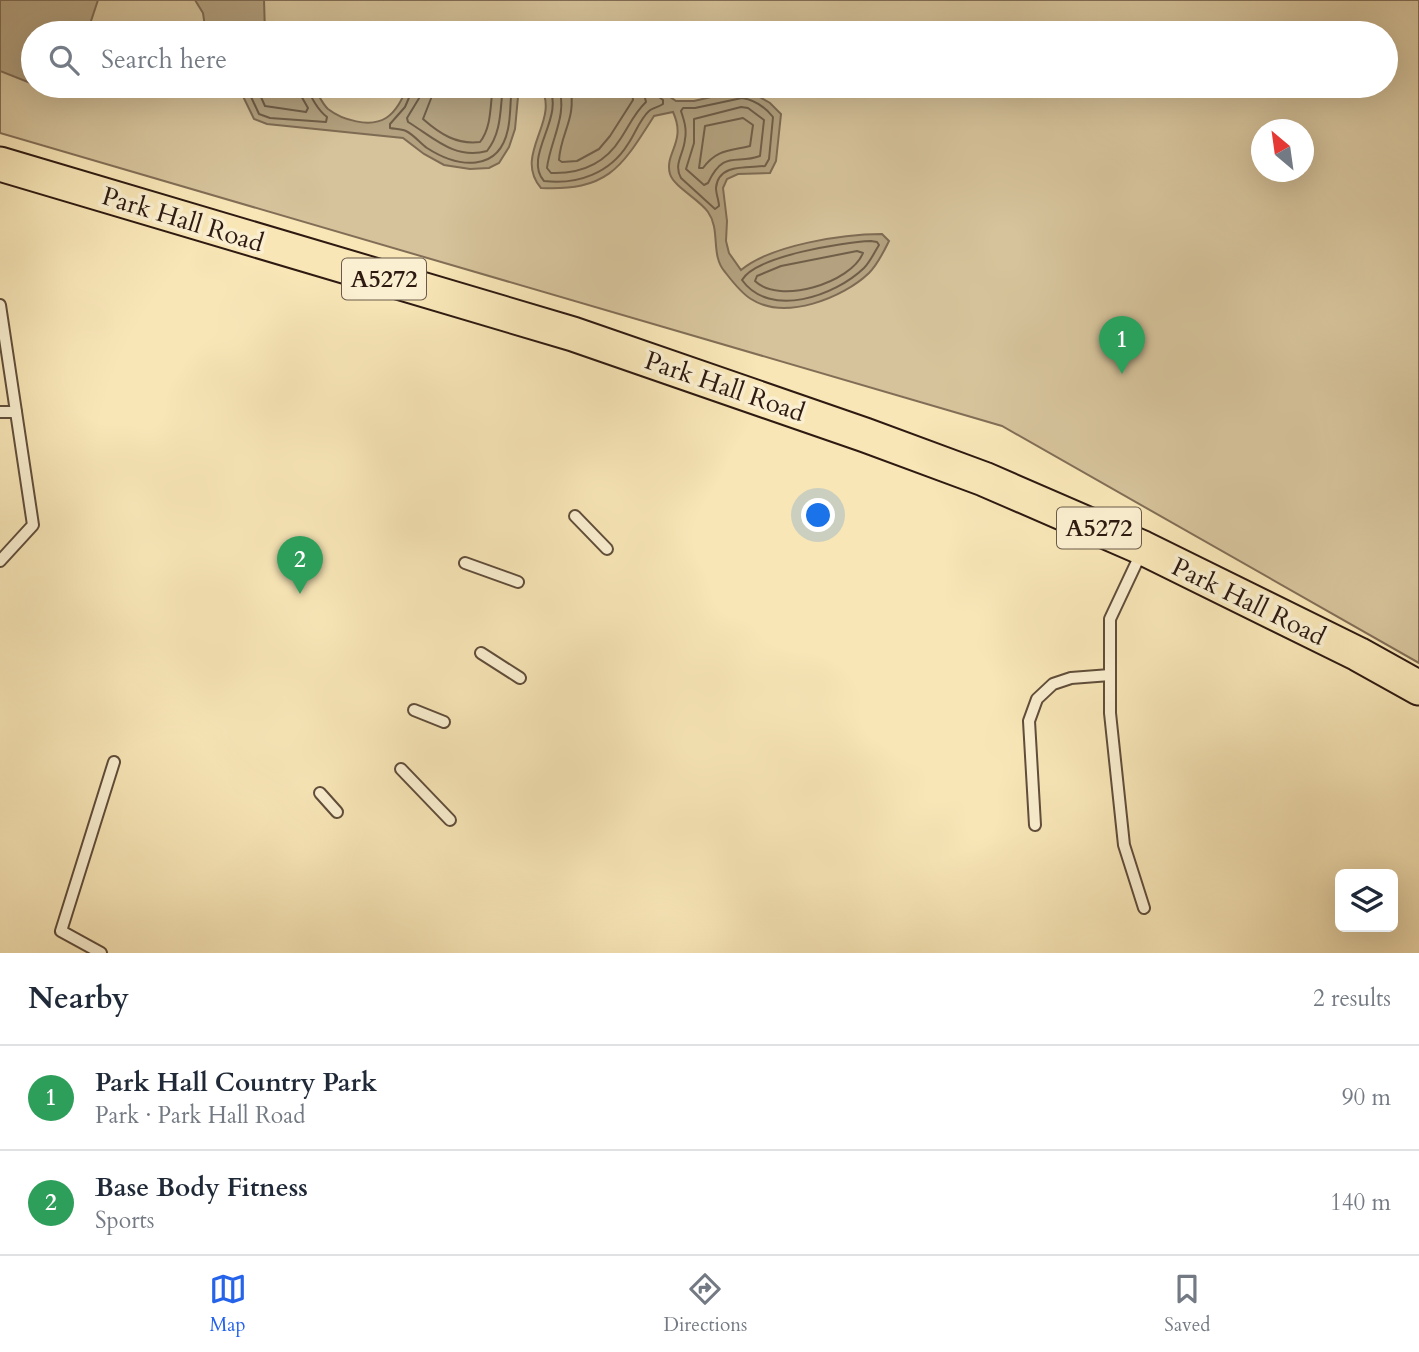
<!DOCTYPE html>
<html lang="en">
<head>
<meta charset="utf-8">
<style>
	:root { --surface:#fff; --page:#f2f2f3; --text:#1f2937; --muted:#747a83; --line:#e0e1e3; --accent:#2563eb }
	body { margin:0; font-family:Cardo,serif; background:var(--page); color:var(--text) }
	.controls { position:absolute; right:21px; bottom:21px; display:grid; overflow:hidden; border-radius:10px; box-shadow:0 7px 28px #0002 }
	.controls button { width:63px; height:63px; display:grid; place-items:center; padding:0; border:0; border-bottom:2px solid var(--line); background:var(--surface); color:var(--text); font:35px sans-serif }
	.compass { position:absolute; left:1251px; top:119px; width:63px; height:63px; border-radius:50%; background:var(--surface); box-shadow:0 7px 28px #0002; rotate:331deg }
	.you { position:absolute; left:819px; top:516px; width:24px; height:24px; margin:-18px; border:5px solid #fff; border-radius:50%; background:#1a73e8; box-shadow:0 0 0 10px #1a73e833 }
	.badge { display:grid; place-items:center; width:46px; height:46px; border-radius:50%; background:var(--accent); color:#fff; font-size:23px; font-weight:700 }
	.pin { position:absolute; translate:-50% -58px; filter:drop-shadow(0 2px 4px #0008) }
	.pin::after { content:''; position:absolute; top:37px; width:24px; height:21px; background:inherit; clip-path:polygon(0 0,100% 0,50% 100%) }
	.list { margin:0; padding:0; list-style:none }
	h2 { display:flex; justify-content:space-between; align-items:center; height:91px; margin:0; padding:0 28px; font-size:30px }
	h2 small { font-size:23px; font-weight:400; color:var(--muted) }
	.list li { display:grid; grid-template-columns:46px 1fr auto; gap:21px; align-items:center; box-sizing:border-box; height:105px; padding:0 28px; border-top:2px solid var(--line) }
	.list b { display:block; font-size:26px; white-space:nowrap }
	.list p { margin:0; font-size:23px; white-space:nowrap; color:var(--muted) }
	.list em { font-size:23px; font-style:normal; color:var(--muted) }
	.icon { flex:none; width:38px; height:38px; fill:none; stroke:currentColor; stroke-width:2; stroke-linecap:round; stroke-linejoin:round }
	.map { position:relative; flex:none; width:1419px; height:953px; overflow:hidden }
	.search { position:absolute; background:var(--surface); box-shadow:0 7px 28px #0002; left:21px; right:21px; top:21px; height:77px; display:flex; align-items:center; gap:18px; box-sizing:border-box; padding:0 24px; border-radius:38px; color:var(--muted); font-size:26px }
	.sheet { height:301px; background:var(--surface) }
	nav { display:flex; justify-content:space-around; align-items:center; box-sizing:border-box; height:98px; border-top:2px solid var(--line); background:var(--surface); font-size:19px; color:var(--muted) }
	nav a { display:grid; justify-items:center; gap:4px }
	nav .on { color:var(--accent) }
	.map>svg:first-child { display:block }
	.green { fill:#d6c39b; stroke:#826e56; stroke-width:2; fill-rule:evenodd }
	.water { fill:#b3a17f; stroke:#7e6b53; stroke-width:2 }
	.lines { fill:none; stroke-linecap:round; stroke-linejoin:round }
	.shore { stroke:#705e48; stroke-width:2 }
	.service-casing { stroke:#604d3a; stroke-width:14 }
	.primary-casing { stroke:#2e1a11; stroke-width:37 }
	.service { stroke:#faefd0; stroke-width:10 }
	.primary { stroke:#f8e6b7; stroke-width:33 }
	.labels { text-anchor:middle; stroke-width:7; stroke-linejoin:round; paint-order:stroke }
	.shield { fill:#faefd0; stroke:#6b5a4a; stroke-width:2 }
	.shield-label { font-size:24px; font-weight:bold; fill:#2e1a11 }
	.street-label { font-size:26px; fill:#2e1a11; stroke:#faefd0 }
</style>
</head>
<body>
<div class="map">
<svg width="1419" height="953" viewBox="0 0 1419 953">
	<rect width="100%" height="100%" fill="#f8e6b7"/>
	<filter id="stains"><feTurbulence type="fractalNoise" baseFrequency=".00286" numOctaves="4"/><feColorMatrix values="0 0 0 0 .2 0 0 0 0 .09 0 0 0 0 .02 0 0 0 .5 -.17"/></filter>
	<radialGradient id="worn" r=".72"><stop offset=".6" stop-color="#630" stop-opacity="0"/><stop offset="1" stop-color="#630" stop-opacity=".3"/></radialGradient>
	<path class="green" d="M0,0h1419v663l-417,-237 -1002,-293zM33,33h1353v53h-1353zM1262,130h42v42h-42z"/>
	<g class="water">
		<path d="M0,0h98l-11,33h-54v51l-33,-13z"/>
		<path d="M195,0h69l1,33h-59l-3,-20z"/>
		<path d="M238,86h75c5,7 9,18 15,23 14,11 42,19 58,9 11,-7 17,-21 22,-32h111l-4,43 -6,18 -10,16 -10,5 -19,1 -26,-4 -20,-11 -21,-16 -136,-14 -13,-5z"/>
		<path d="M540,86h114l22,15h18l47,-11 12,3 17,10 11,11 -5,47 -6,12 -32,1 -11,5 -4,9 4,33 -1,20 3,12 12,17c30,-25 102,-36 141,-36l7,7c-5,10 -11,23 -20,32 -26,25 -84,48 -118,26 -10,-6 -19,-18 -26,-27 -15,-17 -4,-42 -17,-60 -9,-13 -34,-25 -38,-38 -6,-21 17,-32 3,-62l-19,4c-33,52 -46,75 -113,72 -29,-34 21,-68 -1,-102z"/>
	</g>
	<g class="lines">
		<g class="shore">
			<path d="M246,86l13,28 11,4 56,4 1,-5c-8,-6 -18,-21 -19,-31"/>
			<path d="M256,86l9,20 41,6 2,-4 -8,-14 -1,-8"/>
			<path d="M414,86l-9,21 -15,17v4c5,1 11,1 16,3 8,4 14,12 21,17 31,20 72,25 81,-19 3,-14 2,-29 4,-43"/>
			<path d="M423,86l-2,9 -14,23 1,4c25,15 46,38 79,29 15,-19 13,-42 16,-65"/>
			<path d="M433,86l-1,10 -9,23c17,15 34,26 57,23 12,-15 10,-38 13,-56"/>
			<path d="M548,86c19,30 -26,70 -4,95 34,4 66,-8 84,-37 7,-10 12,-25 21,-33 3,-3 10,-4 14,-7v-4l-11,-8 -1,-6"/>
			<path d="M558,86c11,27 -8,55 -11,82l4,5c29,1 54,-9 70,-35 8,-12 14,-26 25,-36l-4,-16"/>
			<path d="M570,86c7,33 -9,45 -11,74l3,2 15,-1 22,-12 11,-13 23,-36 -2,-14"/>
			<path d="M742,98c13,2 23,9 31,19l-4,42 -4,7c-17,2 -47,-3 -49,22 0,6 3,13 3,18l-4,3 -34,-31c-8,-14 3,-24 4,-39 2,-10 -1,-19 -4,-28l2,-3h12z"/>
			<path d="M741,107l7,1 16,12 -4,36c-24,9 -36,-7 -52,27l-4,2 -18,-16 8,-26v-24z"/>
			<path d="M743,118l10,7 -3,21c-20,5 -33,3 -47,22h-4l6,-42z"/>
			<path d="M871,241l6,1 2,3c-5,8 -9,17 -15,23 -29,28 -94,51 -122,12 14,-24 101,-38 129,-39z"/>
			<path d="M857,251l6,2c-12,30 -84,52 -108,28l2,-5 24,-10z"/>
		</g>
		<g class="service-casing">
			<g id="service">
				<path d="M0,305l33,220 -33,36"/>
				<path d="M0,412h16"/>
				<path d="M575,516l32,33"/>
				<path d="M1142,551l-32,68v94l14,132 20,63"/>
				<path d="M465,563l53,19"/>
				<path d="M481,653l39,25"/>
				<path d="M414,710l30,12"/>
				<path d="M401,769l49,51"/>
				<path d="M320,793l17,19"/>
				<path d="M1035,825l-6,-104 8,-22 16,-15 18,-6 39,-3"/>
				<path d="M101,953l-40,-22 53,-169"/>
			</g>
		</g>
		<g class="primary-casing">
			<path id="primary" d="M0,164l573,170 292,101 119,44 159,69 215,106 61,34"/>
		</g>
		<use href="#service" class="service"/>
		<use href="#primary" class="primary"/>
	</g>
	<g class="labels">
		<g class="shield">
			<rect x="342" y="258.5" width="84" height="41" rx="5"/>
			<rect x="1057" y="507.5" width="84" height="41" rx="5"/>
		</g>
		<g class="shield-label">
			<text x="384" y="287">A5272</text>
			<text x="1099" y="536">A5272</text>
		</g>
		<g class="street-label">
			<text transform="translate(183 219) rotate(17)" y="9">Park Hall Road</text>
			<text transform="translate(725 386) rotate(19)" y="9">Park Hall Road</text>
			<text transform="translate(1249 601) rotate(26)" y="9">Park Hall Road</text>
		</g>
	</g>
	<rect width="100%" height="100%" filter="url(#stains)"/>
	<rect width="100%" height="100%" fill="url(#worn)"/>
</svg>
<div class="controls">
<button><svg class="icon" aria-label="layers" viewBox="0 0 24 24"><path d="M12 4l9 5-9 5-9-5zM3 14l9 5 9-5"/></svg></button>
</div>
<svg class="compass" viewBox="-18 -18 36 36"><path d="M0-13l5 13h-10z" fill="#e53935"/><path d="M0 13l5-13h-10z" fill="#747a83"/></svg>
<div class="you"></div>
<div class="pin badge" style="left:1122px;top:374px;background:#2e9e5b">1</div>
<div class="pin badge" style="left:300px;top:594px;background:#2e9e5b">2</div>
<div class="search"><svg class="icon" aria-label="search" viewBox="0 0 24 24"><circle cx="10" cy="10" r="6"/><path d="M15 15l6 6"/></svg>Search here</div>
</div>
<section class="sheet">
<h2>Nearby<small>2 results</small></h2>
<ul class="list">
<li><span class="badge" style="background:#2e9e5b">1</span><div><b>Park Hall Country Park</b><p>Park · Park Hall Road</p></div><em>90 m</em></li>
<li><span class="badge" style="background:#2e9e5b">2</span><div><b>Base Body Fitness</b><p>Sports</p></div><em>140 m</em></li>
</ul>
</section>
<nav>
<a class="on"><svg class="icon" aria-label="map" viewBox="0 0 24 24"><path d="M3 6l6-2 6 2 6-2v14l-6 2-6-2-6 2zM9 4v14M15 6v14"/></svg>Map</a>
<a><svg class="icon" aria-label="directions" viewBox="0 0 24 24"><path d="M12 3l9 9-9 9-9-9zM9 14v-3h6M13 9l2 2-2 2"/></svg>Directions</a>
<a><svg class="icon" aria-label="saved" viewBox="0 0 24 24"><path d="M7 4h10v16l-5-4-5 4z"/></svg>Saved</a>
</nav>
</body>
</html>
